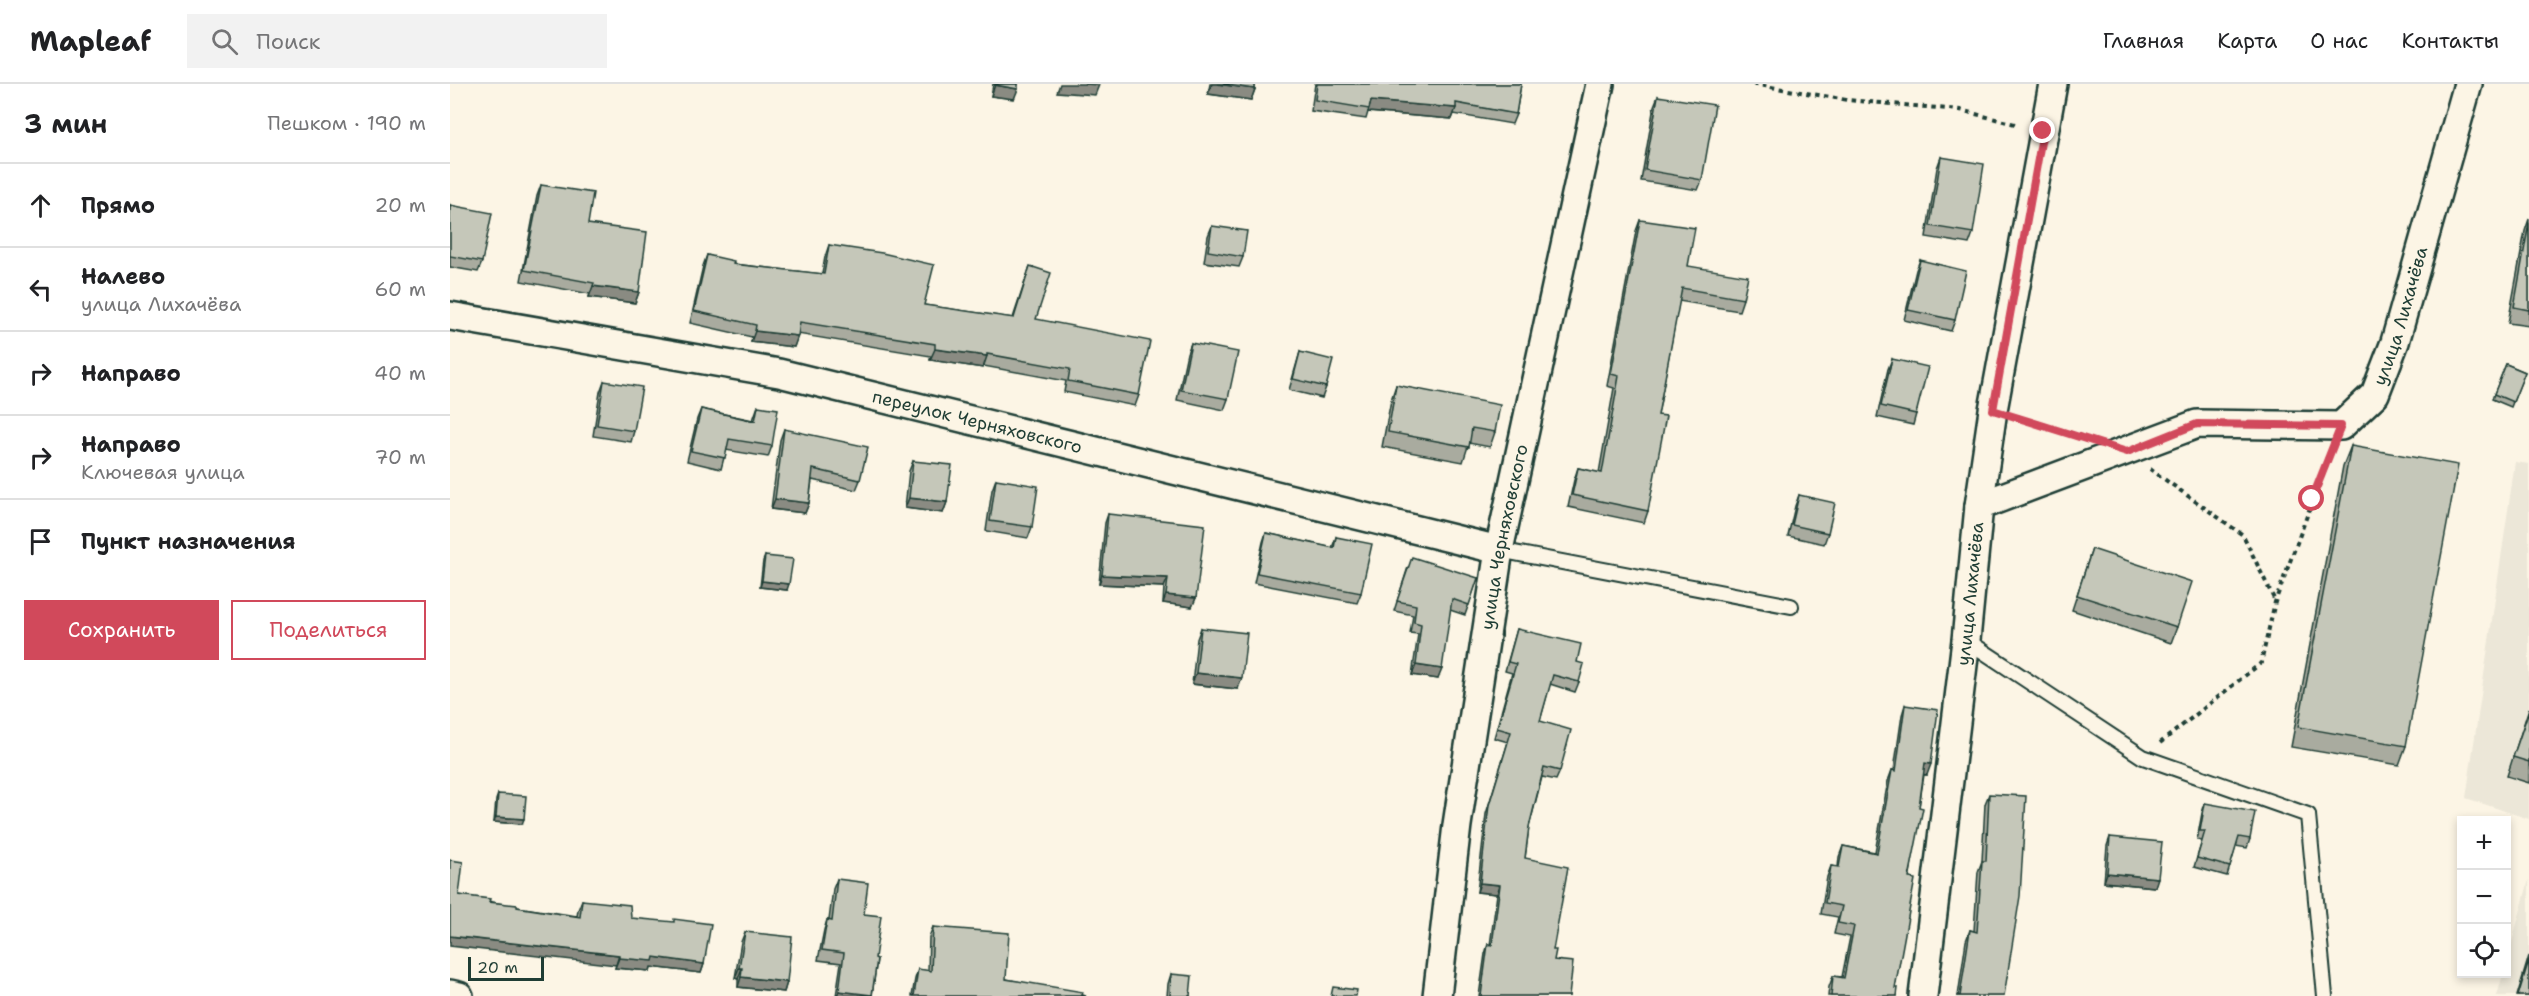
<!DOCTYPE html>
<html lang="ru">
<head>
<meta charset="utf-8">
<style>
	:root { --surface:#fff; --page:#f2f2f2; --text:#202124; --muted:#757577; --line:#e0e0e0; --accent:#d1495b }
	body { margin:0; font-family:"Shantell Sans",sans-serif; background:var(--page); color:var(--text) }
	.controls { position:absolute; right:18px; bottom:18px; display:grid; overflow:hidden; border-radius:0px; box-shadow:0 3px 9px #0003 }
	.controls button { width:54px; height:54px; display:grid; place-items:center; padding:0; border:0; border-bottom:2px solid var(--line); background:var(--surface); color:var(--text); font:30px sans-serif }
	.scale { position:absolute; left:18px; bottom:15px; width:76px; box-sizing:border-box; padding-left:6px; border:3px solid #1f3d34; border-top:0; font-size:16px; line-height:21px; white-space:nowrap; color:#1f3d34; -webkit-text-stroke:4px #fcf5e5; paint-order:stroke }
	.stop { position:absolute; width:18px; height:18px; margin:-14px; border:4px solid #d1495b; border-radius:50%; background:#fff }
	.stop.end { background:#d1495b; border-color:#fff; box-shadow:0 2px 6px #0008 }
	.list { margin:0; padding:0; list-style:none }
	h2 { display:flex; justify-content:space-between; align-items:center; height:78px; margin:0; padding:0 24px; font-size:26px }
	h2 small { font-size:20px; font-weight:400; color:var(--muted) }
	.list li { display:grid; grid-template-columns:39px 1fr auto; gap:18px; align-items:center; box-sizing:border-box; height:84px; padding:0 24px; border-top:2px solid var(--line) }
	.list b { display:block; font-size:22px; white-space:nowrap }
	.list p { margin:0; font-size:20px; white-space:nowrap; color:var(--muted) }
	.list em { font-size:20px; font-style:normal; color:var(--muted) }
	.actions { display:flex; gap:12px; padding:18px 24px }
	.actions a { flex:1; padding:14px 0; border:2px solid var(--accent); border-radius:0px; text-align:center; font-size:21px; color:var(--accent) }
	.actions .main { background:var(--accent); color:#fff }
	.icon { flex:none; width:33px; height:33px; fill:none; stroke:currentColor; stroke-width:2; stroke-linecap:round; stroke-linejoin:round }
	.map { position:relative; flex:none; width:2079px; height:912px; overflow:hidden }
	header { display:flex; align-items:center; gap:36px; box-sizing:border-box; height:84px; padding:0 30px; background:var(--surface); border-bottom:2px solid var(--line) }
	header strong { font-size:28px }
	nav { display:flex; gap:33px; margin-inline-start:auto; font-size:21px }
	.search { width:420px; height:54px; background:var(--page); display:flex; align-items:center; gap:15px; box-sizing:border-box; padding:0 21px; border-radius:0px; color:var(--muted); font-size:22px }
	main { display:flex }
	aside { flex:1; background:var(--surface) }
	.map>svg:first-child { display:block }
	.built { fill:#ece7d8 }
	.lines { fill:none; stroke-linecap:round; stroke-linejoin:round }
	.lane-casing { stroke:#1f3d34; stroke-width:18 }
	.street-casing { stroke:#1f3d34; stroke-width:32 }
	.path { stroke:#1f3d34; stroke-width:4; stroke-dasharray:4.5 4.5; stroke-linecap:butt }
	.lane { stroke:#fcf5e5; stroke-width:14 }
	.street { stroke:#fcf5e5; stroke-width:27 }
	.wall { fill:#a9ab9f; stroke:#1f3d34; stroke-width:1.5 }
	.shaded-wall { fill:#8a8b82; stroke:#1f3d34; stroke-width:1.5 }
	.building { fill:#c5c7b9; stroke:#1f3d34; stroke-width:1.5 }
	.route { stroke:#d1495b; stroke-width:8 }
	.labels { text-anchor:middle; stroke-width:6; stroke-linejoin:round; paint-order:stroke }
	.street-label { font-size:18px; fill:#1f3d34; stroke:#fcf5e5 }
</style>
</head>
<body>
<header>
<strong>Mapleaf</strong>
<div class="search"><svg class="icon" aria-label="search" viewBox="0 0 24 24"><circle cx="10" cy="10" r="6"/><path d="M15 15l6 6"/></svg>Поиск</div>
<nav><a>Главная</a><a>Карта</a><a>О нас</a><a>Контакты</a></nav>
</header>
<main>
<aside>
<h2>3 мин<small>Пешком · 190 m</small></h2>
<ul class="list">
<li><svg class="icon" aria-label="ahead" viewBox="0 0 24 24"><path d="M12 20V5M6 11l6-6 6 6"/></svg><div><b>Прямо</b></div><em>20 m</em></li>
<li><svg class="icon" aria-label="left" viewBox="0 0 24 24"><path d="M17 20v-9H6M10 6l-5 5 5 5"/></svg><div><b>Налево</b><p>улица Лихачёва</p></div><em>60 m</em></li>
<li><svg class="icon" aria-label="right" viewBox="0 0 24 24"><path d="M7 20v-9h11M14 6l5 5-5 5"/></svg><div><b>Направо</b></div><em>40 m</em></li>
<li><svg class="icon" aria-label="right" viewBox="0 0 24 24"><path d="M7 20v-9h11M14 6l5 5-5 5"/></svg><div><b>Направо</b><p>Ключевая улица</p></div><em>70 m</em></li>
<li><svg class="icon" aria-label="arrive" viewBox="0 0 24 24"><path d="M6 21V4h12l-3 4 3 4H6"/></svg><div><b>Пункт назначения</b></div></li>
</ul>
<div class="actions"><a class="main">Сохранить</a><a>Поделиться</a></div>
</aside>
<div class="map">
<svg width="2079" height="912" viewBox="0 0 2079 912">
	<rect width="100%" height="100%" fill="#fcf5e5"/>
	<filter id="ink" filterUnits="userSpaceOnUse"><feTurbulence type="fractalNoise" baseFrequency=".0167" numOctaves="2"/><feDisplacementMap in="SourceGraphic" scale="12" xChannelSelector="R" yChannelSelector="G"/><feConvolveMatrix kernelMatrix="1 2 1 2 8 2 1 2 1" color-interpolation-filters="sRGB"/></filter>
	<g filter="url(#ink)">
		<g class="built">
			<path d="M2065,378l14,2v355l-63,-21z"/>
			<path d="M2079,796v116h-32l6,-22h3l1,-14z"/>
		</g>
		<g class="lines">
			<g class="lane-casing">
				<g id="lane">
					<path d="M1049,466l292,56"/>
					<path d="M1516,556l177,117 165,58 17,181"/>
				</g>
			</g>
			<g class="street-casing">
				<g id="street">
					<path id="s1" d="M0,232l329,57 720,177"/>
					<path d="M1529,422l14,-96 60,-326"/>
					<path d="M0,910l9,2"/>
					<path id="s2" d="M987,912l20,-171 42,-275 101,-466"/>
					<path id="s3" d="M1473,912l43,-356 13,-134 218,-82 144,2 34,-32 20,-52 73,-258"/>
				</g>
			</g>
			<g class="path">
				<path d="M1303,0l94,16 113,10 59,15"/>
				<path d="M1567,333l67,21"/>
				<path d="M1700,385l93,66 32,66"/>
				<path d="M1710,659l101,-80 14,-61 56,-151"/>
			</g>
			<use href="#lane" class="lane"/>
			<use href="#street" class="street"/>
		</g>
		<g class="wall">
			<path d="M543,0h25l-4,15 -23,-3z"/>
			<path d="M760,0h45v5l-4,11 -43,-6z"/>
			<path d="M865,0h206l-5,30 -4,10 -58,-10 -2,5 -84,-7 -2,7 -55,-8z"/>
			<path d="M1208,12l44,84 -4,10 -57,-9 13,-75z"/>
			<path d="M1491,73l32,76 -4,11 -43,-7 11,-69z"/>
			<path d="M91,101l47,39 51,68 -4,11 -46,-6 1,-3 -69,-13 16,-85z"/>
			<path d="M0,121l32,57 -4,10 -28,-5z"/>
			<path d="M2079,135v107l-21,-3 17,-92z"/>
			<path d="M1190,136l48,46 55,33 -4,12 -60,-10 -21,114 -10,96 -4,12 -76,-16 6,-27 4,-12 21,5 15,-85 -7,-2 29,-155z"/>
			<path d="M762,142l31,31 -4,10 -35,-5 4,-26z"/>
			<path d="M379,161l95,60 89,13 17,-52 6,53 103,76 -4,11 -71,-14 2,-11 -82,-15 -1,2 -53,-8 1,-4 -133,-22 -4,13 -43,-5 1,-5 -62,-14 13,-57 4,-11 26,9 89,10 3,-17z"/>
			<path d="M1470,176l35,60 -4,11 -47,-11 12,-50z"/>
			<path d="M741,259l37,56 -4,11 -47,-10 10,-47z"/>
			<path d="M850,268l26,35 -4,11 -33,-8z"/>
			<path d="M1442,275l24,55 -3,11 -36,-8 11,-48z"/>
			<path d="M2056,280l19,8 -14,35 -19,-8z"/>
			<path d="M154,297l30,50 -3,11 -38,-6 7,-44z"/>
			<path d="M946,301l99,47 -5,15 -21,-4 -6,19 -81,-15 9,-47z"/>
			<path d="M308,322l14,40 -4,11 -42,-7 -5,19 -34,-8 10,-42 4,-10 52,11z"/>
			<path d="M334,345l76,51 -4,10 -44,-10 -3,23 -4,10 -34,-4 9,-69z"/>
			<path d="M1901,362l55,300 -7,19 -108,-18 52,-281z"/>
			<path d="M463,377l34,41 -4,11 -38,-5 4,-37z"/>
			<path d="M546,395l36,48 -4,11 -42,-7 6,-41z"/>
			<path d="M1349,411l29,38 -4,11 -36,-8 7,-30z"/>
			<path d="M658,430l88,84 -4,9 -29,-4 1,-16 -65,-3 6,-61z"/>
			<path d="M816,449l66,15 4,-11 25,56 -4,10 -103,-20 9,-41z"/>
			<path d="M1642,465l85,78 -6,16 -99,-33z"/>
			<path d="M315,472l22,34 -27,-3 3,-26z"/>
			<path d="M958,483l70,11 -13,37 -15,-5 -12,69 -26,-4 6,-41 -8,-1 3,-18 -19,-4z"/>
			<path d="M751,544l37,61 -46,-5 5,-45z"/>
			<path d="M1067,545l60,33 2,20 -4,10 -25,-8 -10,37 20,50 -4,9 -14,-3 -13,50 -4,31 28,92 1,10 15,36h-90l6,-42 3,-10 2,1 7,-51 -20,-2 9,-78 22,-72 -14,-4 18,-65 -7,-2z"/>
			<path d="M1455,621l22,70h-3l-5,32 -24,181 2,8h-69l1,-9 4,-11 9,1 8,-40 -16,-3 4,-17 -17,-3 6,-37 4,-11 7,1 1,-10 4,-11 32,6 13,-71 4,-11h2l8,-55z"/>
			<path d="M2079,624v75l-22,-7z"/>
			<path d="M48,710l24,30 -28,-2 2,-22z"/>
			<path d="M1539,710l15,202h-46l8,-55 4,-11 4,1 4,-59 4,-11 3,-57z"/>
			<path d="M1755,719l45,36 -3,9 -11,-2 -9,30 -33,-9 8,-26 -5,-1 5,-27z"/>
			<path d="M1660,753l45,50 -51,-5 3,-36z"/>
			<path d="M387,795l27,35 11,44 2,1 -5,37h-36l5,-33 -23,-3 6,-30 3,-10h2l4,-31z"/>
			<path d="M9,811l58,12 60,9 1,-6 4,-10 49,18 73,46 -3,9 -50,-6 -1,4 -35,-3 1,-3z"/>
			<path d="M483,843l73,52 80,17h-174l3,-17 3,-10 10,2 1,-34z"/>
			<path d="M295,848l42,50 -3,10 -46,-5v-8l-3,-1 6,-36z"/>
			<path d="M2079,872v40h-12z"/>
			<path d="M721,890l19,22h-23l1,-12z"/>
		</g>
		<g class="shaded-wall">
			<path d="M610,0h25l14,1 -4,10 -38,-3z"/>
			<path d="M762,0h5l38,5 -4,11 -43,-6z"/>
			<path d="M545,1l23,4 -4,10 -23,-3z"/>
			<path d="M921,17l85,7 -4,11 -84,-7z"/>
			<path d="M143,202l46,6 -4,11 -46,-6z"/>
			<path d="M305,247l43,5 -4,11 -43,-5z"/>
			<path d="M485,265l52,7 -4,12 -53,-8z"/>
			<path d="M459,414l38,4 -4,11 -38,-5z"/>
			<path d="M325,415l34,4 -4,10 -34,-4z"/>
			<path d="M652,491l66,3 -4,9 -65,-3z"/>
			<path d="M312,497l27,3 -2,6 -27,-3z"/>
			<path d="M716,511l30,3 -4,9 -29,-4z"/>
			<path d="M966,581l26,4 -4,10 -26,-4z"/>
			<path d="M746,589l46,5 -4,11 -46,-5z"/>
			<path d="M1475,679l6,1 -4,11 -6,-1z"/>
			<path d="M46,733l28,2 -2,5 -28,-2z"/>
			<path d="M1657,789l51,5 -3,9 -51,-5z"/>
			<path d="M1030,799l20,2 -3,9 -20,-2z"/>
			<path d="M0,852l169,19 -3,10 -166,-19z"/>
			<path d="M204,873l50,7 -3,9 -50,-6 -1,4 -35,-3 4,-10z"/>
			<path d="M289,884h3l-4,11 -3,-1z"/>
			<path d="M291,893l46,5 -3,10 -46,-5z"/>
			<path d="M389,907l33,4 -35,1z"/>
		</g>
		<g class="building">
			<path d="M545,0h23v5l-23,-4z"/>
			<path d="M767,0h38v5z"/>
			<path d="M867,0h204l-5,30 -60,-11v5l-85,-7 -2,8 -54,-9z"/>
			<path d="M1208,12l57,9 -13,75 -57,-10z"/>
			<path d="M1491,73l43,7 -11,69 -43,-7z"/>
			<path d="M91,101l52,8 -5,31 59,8 -8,60 -46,-6 1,-3 -70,-13z"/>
			<path d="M0,121l42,8 -10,49 -32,-6z"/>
			<path d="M1190,136l55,8 -7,38 60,10 -5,23 -61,-11 -24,127 8,1 -18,95 -76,-16 6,-27 24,5 17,-97 -8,-2z"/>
			<path d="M2079,139v87l-15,-3z"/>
			<path d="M762,142l35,5 -4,26 -35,-6z"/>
			<path d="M379,161l53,8 52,12 -10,40 90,13 16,-52 21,7 -15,46 114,22 -11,54 -71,-14 2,-12 -83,-15v2l-52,-7v-5l-135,-22 -2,14 -43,-5 1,-6 -62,-14 13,-56 27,6 -1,3 91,10z"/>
			<path d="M1470,176l46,11 -11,49 -47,-10z"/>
			<path d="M741,259l47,9 -10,47 -47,-9z"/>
			<path d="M850,268l33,8 -7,27 -33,-8z"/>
			<path d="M1442,275l36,8 -12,47 -35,-8z"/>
			<path d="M2056,280l19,8 -12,30 -19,-8z"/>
			<path d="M154,297l38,6 -8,44 -37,-6z"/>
			<path d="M946,301l104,20 -5,27 -23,-4 -3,19 -81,-15z"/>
			<path d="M308,322l20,3 -6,37 -43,-7 -4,19 -34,-7 10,-42 54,12z"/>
			<path d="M334,345l84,18 -8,33 -47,-11 -4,34 -34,-4z"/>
			<path d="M1901,362l107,19 -52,281 -108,-19z"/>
			<path d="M463,377l39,4 -5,37 -38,-4z"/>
			<path d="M546,395l42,7 -6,41 -42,-6z"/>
			<path d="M1349,411l36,8 -7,30 -36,-8z"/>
			<path d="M658,430l97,11 -9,73 -30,-3 2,-17 -66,-3z"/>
			<path d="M816,449l68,15 2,-11 36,7 -11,49 -104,-20z"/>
			<path d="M1642,465l100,33 -15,45 -100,-32z"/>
			<path d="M315,472l28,3 -4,25 -27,-3z"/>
			<path d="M962,473l66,21 -9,27 -17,-6 -10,70 -26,-4 5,-41 -7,-2 2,-17 -19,-4z"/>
			<path d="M751,544l46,5 -5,45 -46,-5z"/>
			<path d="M1067,545l64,15 -4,18 7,2 -5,18 -26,-7 -13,46 31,9 -11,41 -16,-4 -15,60 -4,31 43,9 -15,83h3l-2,10 19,2 -4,34h-88l7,-52 4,1 8,-60 -20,-2 9,-78 22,-73 -14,-4 19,-64 -8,-2z"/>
			<path d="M1455,621l33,5 -7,54 -6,-1 -6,44 4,1 -14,70 6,1 -20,109h3l-1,8h-66l2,-20 11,2 10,-52 -16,-3 4,-17 -17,-3 6,-37 8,1 4,-21 34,7 15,-83 4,1z"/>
			<path d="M2079,626v52l-16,-5z"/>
			<path d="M48,710l28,2 -2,23 -28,-2z"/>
			<path d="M1539,710l37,2 -6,100 -16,100h-47h3l10,-66 7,2 5,-71h4z"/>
			<path d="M1755,719l50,9 -5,27 -11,-2 -9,30 -33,-9 8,-27h-5z"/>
			<path d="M1660,753l52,5 -4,36 -51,-5z"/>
			<path d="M0,776l13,2 -4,33 31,4 -1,3 28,3v2l63,10 2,-17 48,5 1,13 43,4v-3l37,5 -7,40 -50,-7 -1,4 -34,-3v-3l-169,-19z"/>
			<path d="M387,795l31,4 -4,31 17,2 -6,42 2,1 -5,36 -33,-4 5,-38 -22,-3 5,-30 5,1z"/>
			<path d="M483,843l76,6 -3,46 77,13 -1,3 4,1h-172l4,-27 13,2z"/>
			<path d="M295,848l47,5 -5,45 -46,-5 1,-9h-3z"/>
			<path d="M2079,876v36h-11z"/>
			<path d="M721,890l21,2 -2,20h-20z"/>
			<path d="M883,903l24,3 -1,6h-25z"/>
		</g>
	</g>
	<g class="lines" filter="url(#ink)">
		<path class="route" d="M1593,47l-50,279 134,42 70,-28 144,2 -29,73"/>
	</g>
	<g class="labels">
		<g class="street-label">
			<text dy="6" stroke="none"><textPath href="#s3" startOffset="999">улица Лихачёва</textPath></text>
			<text dy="6" stroke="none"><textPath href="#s1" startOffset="538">переулок Черняховского</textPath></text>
			<text dy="6" stroke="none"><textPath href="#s2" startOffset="464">улица Черняховского</textPath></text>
			<text dy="6" stroke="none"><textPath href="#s3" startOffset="405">улица Лихачёва</textPath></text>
		</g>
	</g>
</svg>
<div class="controls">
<button>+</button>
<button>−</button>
<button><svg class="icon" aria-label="locate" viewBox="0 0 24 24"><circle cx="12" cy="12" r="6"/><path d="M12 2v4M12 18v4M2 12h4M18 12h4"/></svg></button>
</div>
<div class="scale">20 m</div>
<div class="stop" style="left:1862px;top:415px"></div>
<div class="stop end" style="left:1593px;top:47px"></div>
</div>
</main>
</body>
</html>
